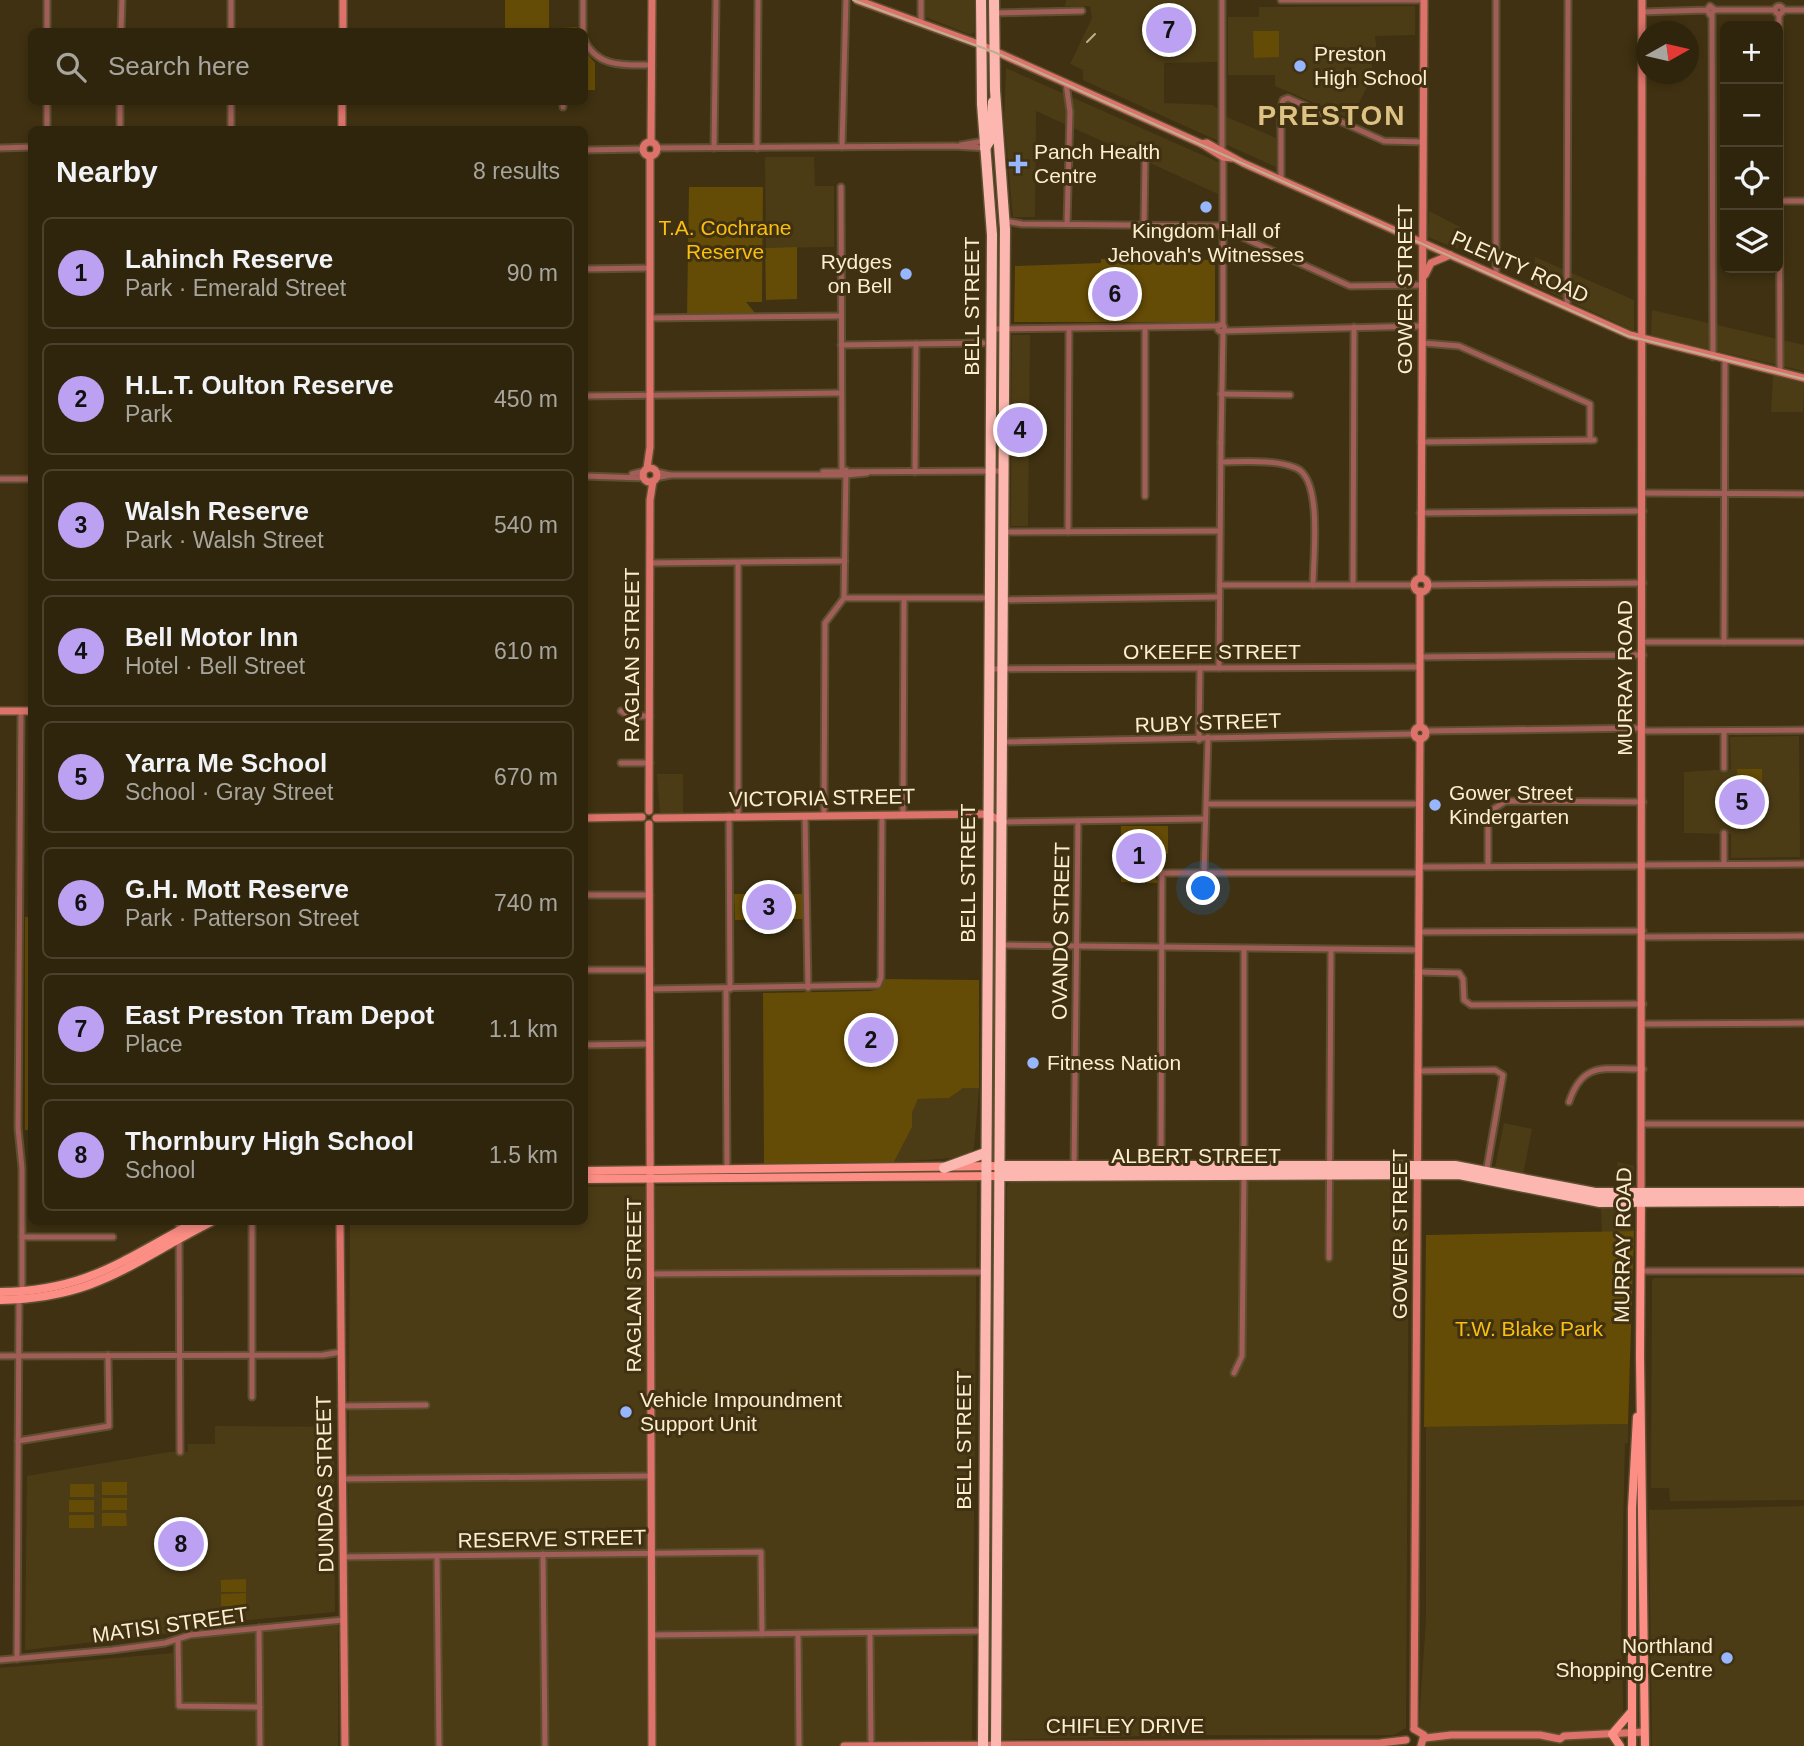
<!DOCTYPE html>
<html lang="en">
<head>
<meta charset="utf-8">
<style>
	:root { --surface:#2f250d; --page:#3b311b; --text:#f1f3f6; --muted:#a7a59d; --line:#4a422e; --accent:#bca0f2 }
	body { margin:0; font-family:Arial,sans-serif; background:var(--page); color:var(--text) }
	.controls { position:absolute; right:21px; top:21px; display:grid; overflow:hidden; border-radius:10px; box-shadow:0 4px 10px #0003 }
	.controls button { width:63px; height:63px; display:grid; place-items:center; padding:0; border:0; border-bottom:2px solid var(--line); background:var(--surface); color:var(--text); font:35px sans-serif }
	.compass { position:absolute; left:1636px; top:21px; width:63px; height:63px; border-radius:50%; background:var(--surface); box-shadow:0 4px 10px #0003; rotate:82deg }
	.you { position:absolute; left:1204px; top:889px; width:24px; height:24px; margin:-18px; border:5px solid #fff; border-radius:50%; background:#1a73e8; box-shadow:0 0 0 10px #1a73e833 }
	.badge { display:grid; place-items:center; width:46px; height:46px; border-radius:50%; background:var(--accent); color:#111; font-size:23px; font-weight:700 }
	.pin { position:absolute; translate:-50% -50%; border:4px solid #fff; box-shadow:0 2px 7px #0006 }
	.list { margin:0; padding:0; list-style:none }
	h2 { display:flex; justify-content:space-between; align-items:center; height:91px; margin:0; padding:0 28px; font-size:30px }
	h2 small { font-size:23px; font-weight:400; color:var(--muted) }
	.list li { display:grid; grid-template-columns:46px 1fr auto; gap:21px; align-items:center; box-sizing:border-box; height:112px; margin:0 14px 14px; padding:0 14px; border:2px solid var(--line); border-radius:10px }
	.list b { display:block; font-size:26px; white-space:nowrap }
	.list p { margin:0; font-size:23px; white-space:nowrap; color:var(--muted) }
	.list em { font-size:23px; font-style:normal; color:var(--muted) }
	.icon { flex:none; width:38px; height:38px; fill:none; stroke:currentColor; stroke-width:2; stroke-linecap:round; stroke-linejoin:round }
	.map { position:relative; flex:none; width:1804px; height:1746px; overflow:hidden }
	.search { position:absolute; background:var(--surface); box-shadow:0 4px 10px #0003; left:28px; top:28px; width:560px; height:77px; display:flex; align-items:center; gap:18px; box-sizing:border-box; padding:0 24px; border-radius:10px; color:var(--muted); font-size:26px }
	.panel { position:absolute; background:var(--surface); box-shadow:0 4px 10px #0003; left:28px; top:126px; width:560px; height:1099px; border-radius:10px }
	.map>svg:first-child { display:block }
	.built { fill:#4c3c16 }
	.green { fill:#644b06 }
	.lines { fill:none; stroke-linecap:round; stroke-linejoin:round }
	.street-casing { stroke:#5d4f2f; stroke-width:9 }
	.secondary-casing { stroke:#5d4f2f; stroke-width:10 }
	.primary-casing { stroke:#5d4f2f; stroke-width:11 }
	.highway-casing { stroke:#5d4f2f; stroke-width:13 }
	.street { stroke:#a15d58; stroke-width:5 }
	.secondary { stroke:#dd726a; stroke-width:7 }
	.primary { stroke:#fc8e85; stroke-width:8 }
	.highway { stroke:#fbb7b0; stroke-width:10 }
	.tram { stroke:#bdaf8f; stroke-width:2 }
	.poi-dot { fill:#96b6fd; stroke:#3f3111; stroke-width:2.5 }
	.labels { text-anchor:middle; stroke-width:6; stroke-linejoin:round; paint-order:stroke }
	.poi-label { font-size:21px; fill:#fdeecf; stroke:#3f3111; text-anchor:start }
	.park-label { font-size:21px; fill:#fabf0f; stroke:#3f3111 }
	.street-label { font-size:21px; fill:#fdeecf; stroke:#3f3111 }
	.district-label { font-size:28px; font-weight:bold; letter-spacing:2px; fill:#dec284; stroke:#3f3111 }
</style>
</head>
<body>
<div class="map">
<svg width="1804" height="1746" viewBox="0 0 1804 1746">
	<rect width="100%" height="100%" fill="#3f3111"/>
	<g class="built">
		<path d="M926,0h48v32l-3,3 -45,-18z"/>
		<path d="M1066,0h153l-1,62 -54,1v40l49,2 16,13 47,20v29l-193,-87v-10l-13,-6 22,-46 -2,-12h-25z"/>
		<path d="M1415,6v29l-40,1 3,21h-6v20l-21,42 -76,-33v-11h-47v-58h31v-10z"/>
		<path d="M1006,68l212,94v32l-182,-83 -1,106h-22l-9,-97z"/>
		<path d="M765,157h49l1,29h19v61l-68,1z"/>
		<path d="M1429,211l31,16 -2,22 -30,-12z"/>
		<path d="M1535,257l99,43v31l-100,-46z"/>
		<path d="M1652,310l152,35v26l-153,-35z"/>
		<path d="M1012,335h18l-2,191h-17z"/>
		<path d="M1773,375l31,8 -1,29h-32z"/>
		<path d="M1799,736l1,121 -69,1v-24l-47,-1v-61l47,-3 -1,-32z"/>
		<path d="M657,774h26v39h-23z"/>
		<path d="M962,1088h17l-5,60 -5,6 -17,4 -58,4 18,-35v-14l6,-14 31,-1z"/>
		<path d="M1504,1123l28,6 -9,45 -28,-6z"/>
		<path d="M1617,1162l17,4 -2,20 -13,-1z"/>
		<path d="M1409,1179l-3,549 -12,7h-211l-182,5 6,-554 5,-6z"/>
		<path d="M977,1182l-5,564h-625l3,-524h234l1,-35z"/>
		<path d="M1629,1207l5,24 -32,1 -1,-24z"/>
		<path d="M1804,1277v223l-134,1 -1,-13h-18l1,-207 2,-3z"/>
		<path d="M1628,1424v19h-3l-4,175 3,128h-202l-4,-9 8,-118v-192z"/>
		<path d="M215,1426l119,1 1,185 -161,15 -1,6 -148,17 2,-174 142,-24h19v-8h27z"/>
		<path d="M1804,1506v240h-152l-3,-236z"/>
		<path d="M338,1623v123h-338v-78l173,-15v-6l14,-7z"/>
	</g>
	<g class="green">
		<path d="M505,0h44v29l28,-2 1,4h-73z"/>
		<path d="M1253,31h26v26l-25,1z"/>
		<path d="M585,51l10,12v27h-10z"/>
		<path d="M689,187h74l-1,115h-16l9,11 -68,2z"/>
		<path d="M797,247v52l-31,1 -1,-52z"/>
		<path d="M1101,259l114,1v62h-201l1,-56 86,-3z"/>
		<path d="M998,480v130l-3,53 -1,-138z"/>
		<path d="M997,675l1,66 -4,65 -1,-86z"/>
		<path d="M1737,769h25v13h-24z"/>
		<rect x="1737" y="785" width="24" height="13"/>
		<path d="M1121,826h47v28h-11l1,11 -7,7 8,11 -38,-1z"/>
		<path d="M996,828l1,245 -6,84 3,-325z"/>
		<path d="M734,894h69v25l-68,1z"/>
		<path d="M25,917h7l-1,213h-6z"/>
		<path d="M884,979l95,1v108h-16l-14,10 -31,1 -6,14v14l-18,35 -130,2 -1,-171 107,-2 8,-2z"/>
		<path d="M1634,1231l-6,193 -204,3 2,-192z"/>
		<path d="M991,1356h3l-2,163 -4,3z"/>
		<rect x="102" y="1482" width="25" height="13"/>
		<rect x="70" y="1484" width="24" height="13"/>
		<rect x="102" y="1498" width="25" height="12"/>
		<rect x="69" y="1500" width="25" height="12"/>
		<path d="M102,1513h24l1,13h-25z"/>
		<rect x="69" y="1515" width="25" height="13"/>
		<path d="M246,1579v13h-25v-12z"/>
		<path d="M246,1593v13h-25v-12z"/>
	</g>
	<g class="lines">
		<g class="street-casing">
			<g id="street">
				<path d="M231,0v32"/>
				<path d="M583,0v32"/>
				<path d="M1222,0v150"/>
				<path d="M1281,0h143"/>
				<circle cx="1779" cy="10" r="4"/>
				<path d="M1715,10h60"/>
				<path d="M1783,10h21"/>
				<path d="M1642,12l65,-2 3,-4 5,4 -5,5 -3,-5"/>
				<path d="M994,13l88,-2"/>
				<path d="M1779,14l1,358"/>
				<path d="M1712,15l1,342"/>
				<path d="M921,23v-23"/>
				<path d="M47,32v-32"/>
				<path d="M121,32l1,-32"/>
				<path d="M584,39c12,29 42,26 68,26"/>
				<path d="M1066,83l4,29 -3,112"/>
				<path d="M47,102v28"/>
				<path d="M231,102v28"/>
				<path d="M563,102v5"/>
				<path d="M120,130v-28"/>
				<path d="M961,145l23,-4"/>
				<path d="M842,147l4,-147"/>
				<path d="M0,148l32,-1"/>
				<path d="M657,148l297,-2 31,2"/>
				<path d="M714,148l2,-148"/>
				<path d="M757,148l1,-148"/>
				<path d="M584,150l59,-1"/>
				<path d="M1223,157v168"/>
				<path d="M1281,179v-71l2,-8 5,-2 96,43 39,1"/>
				<path d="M841,187l1,288"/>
				<path d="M1780,201h24"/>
				<path d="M1005,221l17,3 200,2"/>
				<path d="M1144,225l1,-66"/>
				<path d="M1222,228l128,58 73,-1"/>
				<path d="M584,269l66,-1"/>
				<path d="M1496,275v-275"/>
				<path d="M1567,307l1,-307"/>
				<path d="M650,318l191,-2"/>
				<circle cx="1221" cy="328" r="3.5"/>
				<path d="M991,329l228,-3"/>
				<path d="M1224,331l199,-5"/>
				<path d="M1423,343l36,3 131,58v36"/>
				<path d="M841,345l142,-2"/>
				<path d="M1221,394l69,1"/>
				<path d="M584,396l257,-3"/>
				<path d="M1421,442l173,-2"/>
				<path d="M1221,443l2,-112"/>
				<path d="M1221,462c22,0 53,-3 75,6 27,11 17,90 17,117"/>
				<path d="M657,472l13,3"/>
				<path d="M823,472l180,-1"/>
				<path d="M915,472l1,-128"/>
				<path d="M632,474l12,-3"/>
				<path d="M584,476l60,2"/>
				<path d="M656,478l14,-3h176l21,-2"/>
				<path d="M0,479h32"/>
				<path d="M1643,493l159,1"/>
				<path d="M1145,496v-167"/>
				<path d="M1420,513l223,-2"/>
				<path d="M1003,532l217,-1"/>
				<path d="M1068,532l1,-203"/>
				<path d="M650,563l195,-2"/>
				<path d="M1220,585h194"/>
				<path d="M1353,585l1,-258"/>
				<path d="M1428,585l215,-2"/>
				<path d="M844,598h145"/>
				<path d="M1003,600l216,-3"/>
				<path d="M1643,642h159"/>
				<path d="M1724,642l1,-283"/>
				<path d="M1420,657l223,-2"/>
				<path d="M1219,668l2,-226"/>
				<path d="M989,669l431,-2"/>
				<path d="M21,711l-3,417 4,40v124"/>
				<path d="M621,711l8,5h21"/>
				<path d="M1427,731l216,-3"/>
				<path d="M1643,731l161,-1"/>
				<path d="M1724,731v37"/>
				<path d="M1199,740l1,-72"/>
				<path d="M1003,742l411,-8"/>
				<path d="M621,763h29"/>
				<path d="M1208,804h212"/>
				<path d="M824,815l1,-192 19,-25 2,-128"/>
				<path d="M903,815l1,-216"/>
				<path d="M729,816l1,173"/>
				<path d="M738,816v-253"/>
				<path d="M805,816l3,172"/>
				<path d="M1003,822l200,-3"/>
				<path d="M1724,864v-31"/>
				<path d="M1488,865v-42l4,-13 14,-9 137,1"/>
				<path d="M1643,865l161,-1"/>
				<path d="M1419,867l224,-1"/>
				<path d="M1204,873l4,-136"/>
				<path d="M584,895h66"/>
				<path d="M1419,932l224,-1"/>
				<path d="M1643,937l161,-1"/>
				<path d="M1002,945l416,5"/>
				<path d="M584,970h66"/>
				<path d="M1418,972l41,1 4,6 1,21 7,5 172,-1"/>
				<path d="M650,989l228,-4 3,-7 1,-163"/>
				<path d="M726,989l1,181"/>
				<path d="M1643,1024l161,-1"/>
				<path d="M584,1045l66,-1"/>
				<path d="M1419,1071l76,-1 8,5 -17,98"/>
				<path d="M1569,1102c14,-42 36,-32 74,-33"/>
				<path d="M1643,1124h161"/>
				<path d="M1161,1167l1,-294h256"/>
				<path d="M1244,1167v-217"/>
				<path d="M1074,1168l4,-347"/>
				<path d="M179,1222l1,230"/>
				<path d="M252,1222v175"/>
				<path d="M22,1237h91"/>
				<path d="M1329,1258l2,-308"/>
				<path d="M1640,1271h164"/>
				<path d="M651,1274l334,-2"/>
				<path d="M0,1356l323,-1 18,-3"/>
				<path d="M1234,1373l8,-17 2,-181"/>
				<path d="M341,1406l85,-1"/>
				<path d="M18,1441l91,-15 -1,-71"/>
				<path d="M342,1479l309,-3"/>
				<path d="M543,1554l2,192"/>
				<path d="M437,1556l2,190"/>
				<path d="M343,1557l418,-5 1,82"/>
				<path d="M259,1628l1,118"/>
				<path d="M870,1633l1,113"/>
				<path d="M798,1634l1,112"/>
				<path d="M652,1635l331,-4"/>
				<path d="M178,1640l1,66 81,1"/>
				<path d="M17,1659l2,-359"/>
				<path d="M0,1660l112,-10 53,-7 25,-8 153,-15"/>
			</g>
		</g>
		<g class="secondary-casing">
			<g id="secondary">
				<path d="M857,0l124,45 221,99 5,-1 36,20 387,172 174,43"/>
				<path d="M343,32v-32"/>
				<path d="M342,130v-28"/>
				<path d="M651,141l1,-141"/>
				<circle cx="650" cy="149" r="7"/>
				<path d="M1202,144l21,13 9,1"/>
				<path d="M1425,275l6,-12 19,-8"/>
				<path d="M647,468l3,-21v-291"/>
				<circle cx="650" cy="475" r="7"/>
				<path d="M1421,578l3,-578"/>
				<circle cx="1421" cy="585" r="7"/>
				<path d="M1420,591v135"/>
				<path d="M0,711h32"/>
				<circle cx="1420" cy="733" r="6"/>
				<path d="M649,811l1,-311 3,-19"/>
				<path d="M584,818l58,-1"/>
				<path d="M656,818l332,-4 15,8"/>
				<path d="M649,824l3,922"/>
				<path d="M1641,1193l1,-1193"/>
				<path d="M340,1222l5,524"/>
				<path d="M1414,1729l6,-990"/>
				<path d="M1414,1729l10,6 -3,11"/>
				<path d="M1425,1738l26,-3h89l20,4 4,-3 80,-4"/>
				<path d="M844,1746l536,-3 26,-3"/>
			</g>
		</g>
		<g class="primary-casing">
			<g id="primary">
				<path d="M584,1171l415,-5"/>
				<path d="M584,1179l416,-3"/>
				<path d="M1641,1196l-1,160 5,390"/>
				<path d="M0,1292c86,-1 123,-32 195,-70"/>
				<path d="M0,1300c97,-2 130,-37 211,-78"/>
				<path d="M1620,1746l-8,-12 19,-22"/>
				<path d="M1632,1746v-238l5,-91"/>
			</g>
		</g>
		<g class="highway-casing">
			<g id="highway">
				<path d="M981,0l1,104 10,131 -9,1511"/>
				<path d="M994,0l1,90 10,139 -9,1517"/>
				<path d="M985,148l5,-8 3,-38"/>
				<path d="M999,1166h456l140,27h209"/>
				<path d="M944,1168l41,-15"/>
				<path d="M1000,1176l459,-2 141,28 204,-1"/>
			</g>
		</g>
		<use href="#street" class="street"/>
		<use href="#secondary" class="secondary"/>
		<use href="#primary" class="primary"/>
		<use href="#highway" class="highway"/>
		<g class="tram">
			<path d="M853,0l141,52 634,284 176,43"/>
			<path d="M1087,42l8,-8"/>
		</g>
	</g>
	<g class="poi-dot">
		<circle cx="1300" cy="66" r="7"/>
		<path d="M1014.5 153.5h7v7h7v7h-7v7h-7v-7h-7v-7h7z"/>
		<circle cx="1206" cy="207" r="7"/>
		<circle cx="906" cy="274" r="7"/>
		<circle cx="1435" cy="805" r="7"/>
		<circle cx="1033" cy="1063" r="7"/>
		<circle cx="626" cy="1412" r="7"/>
		<circle cx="1727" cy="1658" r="7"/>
	</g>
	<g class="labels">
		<g class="poi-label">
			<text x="1314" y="61">Preston<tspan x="1314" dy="24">High School</tspan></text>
			<text x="1034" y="159">Panch Health<tspan x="1034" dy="24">Centre</tspan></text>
			<text x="1206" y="238" text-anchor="middle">Kingdom Hall of<tspan x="1206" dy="24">Jehovah's Witnesses</tspan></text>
			<text x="892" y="269" text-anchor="end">Rydges<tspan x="892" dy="24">on Bell</tspan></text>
			<text x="1449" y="800">Gower Street<tspan x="1449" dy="24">Kindergarten</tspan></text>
			<text x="1047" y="1070">Fitness Nation</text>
			<text x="640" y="1407">Vehicle Impoundment<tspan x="640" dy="24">Support Unit</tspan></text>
			<text x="1713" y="1653" text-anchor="end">Northland<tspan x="1713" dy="24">Shopping Centre</tspan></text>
		</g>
		<g class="park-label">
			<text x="725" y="235">T.A. Cochrane<tspan x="725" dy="24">Reserve</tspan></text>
			<text x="1529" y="1336">T.W. Blake Park</text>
		</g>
		<g class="street-label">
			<text transform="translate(1520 267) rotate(24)" y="7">PLENTY ROAD</text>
			<text transform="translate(1405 289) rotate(-90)" y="7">GOWER STREET</text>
			<text transform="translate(972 306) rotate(-90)" y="7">BELL STREET</text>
			<text x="1212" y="659">O'KEEFE STREET</text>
			<text transform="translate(632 655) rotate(-90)" y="7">RAGLAN STREET</text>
			<text transform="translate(1625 678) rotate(-90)" y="7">MURRAY ROAD</text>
			<text transform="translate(1208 723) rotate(-2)" y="7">RUBY STREET</text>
			<text transform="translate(822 798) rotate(-1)" y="7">VICTORIA STREET</text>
			<text transform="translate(968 873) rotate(-90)" y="7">BELL STREET</text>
			<text transform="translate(1061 931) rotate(-89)" y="7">OVANDO STREET</text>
			<text x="1196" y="1163">ALBERT STREET</text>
			<text transform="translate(1400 1234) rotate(-90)" y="7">GOWER STREET</text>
			<text transform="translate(1623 1245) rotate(-89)" y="7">MURRAY ROAD</text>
			<text transform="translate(634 1285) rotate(-90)" y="7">RAGLAN STREET</text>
			<text transform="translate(964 1440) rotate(-90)" y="7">BELL STREET</text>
			<text transform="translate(325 1484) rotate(-91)" y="7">DUNDAS STREET</text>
			<text transform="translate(552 1539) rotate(-1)" y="7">RESERVE STREET</text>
			<text transform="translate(170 1625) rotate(-8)" y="7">MATISI STREET</text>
			<text x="1125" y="1733">CHIFLEY DRIVE</text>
		</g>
		<g class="district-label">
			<text x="1332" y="125">PRESTON</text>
		</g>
	</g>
</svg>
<div class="controls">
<button>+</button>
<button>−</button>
<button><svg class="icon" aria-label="locate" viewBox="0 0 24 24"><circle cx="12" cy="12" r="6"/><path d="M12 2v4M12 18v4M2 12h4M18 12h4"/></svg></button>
<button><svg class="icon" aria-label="layers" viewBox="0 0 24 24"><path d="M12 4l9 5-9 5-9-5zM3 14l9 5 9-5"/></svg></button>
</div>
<svg class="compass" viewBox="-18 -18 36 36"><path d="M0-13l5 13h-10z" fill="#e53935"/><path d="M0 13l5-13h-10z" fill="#a7a59d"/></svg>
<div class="you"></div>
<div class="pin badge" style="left:1139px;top:856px">1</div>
<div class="pin badge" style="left:871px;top:1040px">2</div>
<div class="pin badge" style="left:769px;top:907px">3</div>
<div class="pin badge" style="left:1020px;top:430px">4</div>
<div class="pin badge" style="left:1742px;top:802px">5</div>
<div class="pin badge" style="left:1115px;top:294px">6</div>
<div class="pin badge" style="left:1169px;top:30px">7</div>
<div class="pin badge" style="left:181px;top:1544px">8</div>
<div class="search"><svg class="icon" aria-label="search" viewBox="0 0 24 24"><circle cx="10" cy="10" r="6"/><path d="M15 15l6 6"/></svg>Search here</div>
<section class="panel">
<h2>Nearby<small>8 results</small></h2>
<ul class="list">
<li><span class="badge">1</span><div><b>Lahinch Reserve</b><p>Park · Emerald Street</p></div><em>90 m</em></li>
<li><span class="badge">2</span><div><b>H.L.T. Oulton Reserve</b><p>Park</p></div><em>450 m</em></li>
<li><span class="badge">3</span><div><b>Walsh Reserve</b><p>Park · Walsh Street</p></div><em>540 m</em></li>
<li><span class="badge">4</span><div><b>Bell Motor Inn</b><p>Hotel · Bell Street</p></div><em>610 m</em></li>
<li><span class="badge">5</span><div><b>Yarra Me School</b><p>School · Gray Street</p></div><em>670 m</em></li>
<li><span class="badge">6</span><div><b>G.H. Mott Reserve</b><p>Park · Patterson Street</p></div><em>740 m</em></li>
<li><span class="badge">7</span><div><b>East Preston Tram Depot</b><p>Place</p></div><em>1.1 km</em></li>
<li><span class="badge">8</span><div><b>Thornbury High School</b><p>School</p></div><em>1.5 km</em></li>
</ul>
</section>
</div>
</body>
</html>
